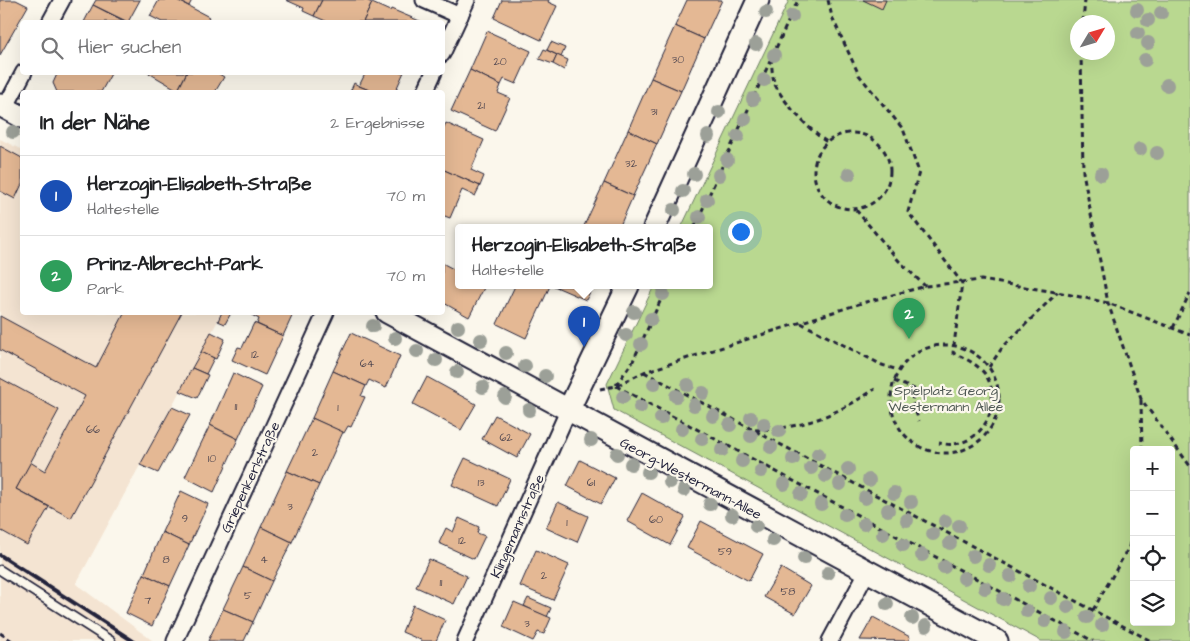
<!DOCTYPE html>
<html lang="de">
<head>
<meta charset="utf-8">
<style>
	:root { --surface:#fff; --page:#f2f2f2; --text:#202124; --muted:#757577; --line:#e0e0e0; --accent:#1f6fb2 }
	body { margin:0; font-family:"Architects Daughter",sans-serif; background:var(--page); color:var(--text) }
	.controls { position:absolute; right:15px; bottom:15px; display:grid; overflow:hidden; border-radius:5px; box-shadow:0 5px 20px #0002 }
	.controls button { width:45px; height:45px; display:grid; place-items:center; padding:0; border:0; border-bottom:1px solid var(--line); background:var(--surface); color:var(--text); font:25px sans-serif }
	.compass { position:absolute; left:1070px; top:15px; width:45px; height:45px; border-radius:50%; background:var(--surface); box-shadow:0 5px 20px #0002; rotate:52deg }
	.you { position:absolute; left:740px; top:231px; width:18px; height:18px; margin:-12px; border:4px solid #fff; border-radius:50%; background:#1a73e8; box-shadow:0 0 0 8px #1a73e833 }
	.badge { display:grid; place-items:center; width:32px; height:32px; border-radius:50%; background:var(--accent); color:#fff; font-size:16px; font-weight:700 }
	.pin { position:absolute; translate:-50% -41px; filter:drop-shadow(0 1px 2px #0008) }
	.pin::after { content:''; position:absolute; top:26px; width:18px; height:15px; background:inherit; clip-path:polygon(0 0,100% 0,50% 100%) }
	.popup { position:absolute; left:455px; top:224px; width:258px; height:65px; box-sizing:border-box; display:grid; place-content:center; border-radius:5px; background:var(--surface); filter:drop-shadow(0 1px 4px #0005); font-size:16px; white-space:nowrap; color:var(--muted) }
	.popup b { font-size:19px; color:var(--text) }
	.popup::after { content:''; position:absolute; left:50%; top:100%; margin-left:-10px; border:10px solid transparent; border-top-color:var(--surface) }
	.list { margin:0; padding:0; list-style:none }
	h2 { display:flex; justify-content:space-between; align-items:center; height:65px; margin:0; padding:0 20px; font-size:21px }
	h2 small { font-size:16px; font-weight:400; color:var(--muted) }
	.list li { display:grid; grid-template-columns:32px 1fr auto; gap:15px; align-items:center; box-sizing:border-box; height:80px; padding:0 20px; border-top:1px solid var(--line) }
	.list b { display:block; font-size:19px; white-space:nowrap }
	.list p { margin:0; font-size:16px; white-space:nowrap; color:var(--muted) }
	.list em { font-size:16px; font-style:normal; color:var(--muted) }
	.icon { flex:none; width:28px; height:28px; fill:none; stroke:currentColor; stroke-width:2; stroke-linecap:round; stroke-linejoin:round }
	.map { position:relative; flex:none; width:1190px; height:641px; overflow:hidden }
	.search { position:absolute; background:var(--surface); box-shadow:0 5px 20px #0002; left:20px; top:20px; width:425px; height:55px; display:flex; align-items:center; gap:12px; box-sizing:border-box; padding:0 18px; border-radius:5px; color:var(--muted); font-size:19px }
	.panel { position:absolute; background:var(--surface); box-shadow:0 5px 20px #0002; left:20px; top:90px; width:425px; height:225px; border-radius:5px }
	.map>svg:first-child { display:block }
	.built { fill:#f4e4d2 }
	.green { fill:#b9d890; stroke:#6e7d66; fill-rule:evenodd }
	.building { fill:#e4b894; stroke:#22223b }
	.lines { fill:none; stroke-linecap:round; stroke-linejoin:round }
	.lane-casing { stroke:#22223b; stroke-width:11 }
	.street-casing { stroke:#22223b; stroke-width:19 }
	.secondary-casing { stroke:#22223b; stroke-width:25 }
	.path { stroke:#22223b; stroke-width:3; stroke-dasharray:5 4; stroke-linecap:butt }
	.lane { stroke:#fbf7ec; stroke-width:8 }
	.street { stroke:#fbf7ec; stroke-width:15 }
	.secondary { stroke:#fbf7ec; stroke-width:21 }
	.rail { stroke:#22223b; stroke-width:4 }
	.tree { fill:#9ca098 }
	.labels { text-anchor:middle; stroke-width:4.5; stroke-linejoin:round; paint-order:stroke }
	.number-label { font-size:11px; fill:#524851 }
	.park-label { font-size:14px; fill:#4f5954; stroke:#fbf7ec }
	.street-label { font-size:14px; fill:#22223b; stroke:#fbf7ec }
</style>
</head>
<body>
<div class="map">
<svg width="1190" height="641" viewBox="0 0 1190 641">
	<rect width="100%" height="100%" fill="#fbf7ec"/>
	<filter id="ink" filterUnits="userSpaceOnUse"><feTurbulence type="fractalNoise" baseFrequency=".02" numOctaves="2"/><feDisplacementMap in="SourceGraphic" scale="10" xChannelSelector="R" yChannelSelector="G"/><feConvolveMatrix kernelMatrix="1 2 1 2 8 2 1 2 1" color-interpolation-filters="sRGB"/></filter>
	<g filter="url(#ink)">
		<path class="built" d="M0,139l22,11v162l200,1 -146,271 77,57h-153z"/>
		<path class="green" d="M789,0h401v641h-149l-427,-231 -7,-26 47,-98h55v-58h-28zM1078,22h30v30h-30zM1134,450h37v172h-37z"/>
		<g class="building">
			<path d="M0,0h16l12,6 -28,49z"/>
			<path d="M96,0h44l-12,22 -35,-17z"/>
			<path d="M159,0h18l32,17 -3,5h-44l-12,-6z"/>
			<path d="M177,0h15l-3,6z"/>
			<path d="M286,0h36l-8,16 -11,-5 1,-3z"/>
			<path d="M322,0h44l6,3 -9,19h-35l-14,-6z"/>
			<path d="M502,0h47l-1,2 9,4 -16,34 -47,-22z"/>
			<path d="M687,0h35l-18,39 -29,-13z"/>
			<path d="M863,0h23l-4,9z"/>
			<path d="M372,3l18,8 1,-2 31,13h-59z"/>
			<path d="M93,5l33,17h-42z"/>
			<path d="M675,26l29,13 -23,52 -30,-13z"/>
			<path d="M487,31l44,20 -15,33 -12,-5 -3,6 -31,-15z"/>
			<path d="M551,42l14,6 -4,9 -14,-7z"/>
			<path d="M544,49l13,6 -4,9 -14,-5z"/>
			<path d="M557,55l11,5 -4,10 -11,-6z"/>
			<path d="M470,70l31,15 -3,8 12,5 -15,33 -44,-20z"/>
			<path d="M58,72h54l-11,20h-44l-4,-9z"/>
			<path d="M147,72h40l-9,18z"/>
			<path d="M187,72h29l8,5 -9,15h-32l-5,-2z"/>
			<path d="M366,72h38l-9,20h-21l-15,-6z"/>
			<path d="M651,78l30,13 -24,53 -29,-14z"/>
			<path d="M354,83l5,3 15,6h-24z"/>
			<path d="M446,123l38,17 -13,30 13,6 -4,10 -38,-17v-38z"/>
			<path d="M628,130l29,14 -24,52 -29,-13z"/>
			<path d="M0,146l22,12v26l-7,15 -15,-8z"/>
			<path d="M442,169l38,17 -5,10 -13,-6 -12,28 -8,-3z"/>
			<path d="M604,183l29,13 -14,32h-36z"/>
			<path d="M442,263l17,9v14h26l-16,31 -27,-15z"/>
			<path d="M515,286h35l-24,52 -29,-14z"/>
			<path d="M554,286h39l-7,14z"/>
			<path d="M125,312h57l-111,206 -55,-29 14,-27 15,9 40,-75 -85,-46v-34l96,52z"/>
			<path d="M222,312l9,1 -6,11 -7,-3z"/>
			<path d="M246,312h48l-11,24 -26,-12 2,-5z"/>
			<path d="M254,323l29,13 -18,39 -33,-15 6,-13 4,1z"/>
			<path d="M211,332l14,7 -9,20 -15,-7z"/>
			<path d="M351,333l49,23 -14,32 -17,-8 -3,6 -33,-15z"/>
			<path d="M201,352l13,6 -8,16 -14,-6z"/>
			<path d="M192,368l16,7 -11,23 -17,-7z"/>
			<path d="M333,371l33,15 -5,10 4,1 -14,30 -3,-1 -4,7 -32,-15z"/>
			<path d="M233,373l29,14 -24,52 -28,-14z"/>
			<path d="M427,377l49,27 -15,26 -48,-26z"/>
			<path d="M0,378l59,32 -43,79 33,18 -22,38 -27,-15z"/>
			<path d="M172,407l18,8 -32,58 -18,-8z"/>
			<path d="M495,415l35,19 -13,24 -35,-19z"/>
			<path d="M312,418l31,14 -24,53 -32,-14z"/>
			<path d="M210,425l28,14 -24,53 -29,-15z"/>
			<path d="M465,458l45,21 -12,27 -46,-21z"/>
			<path d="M580,460l35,18 -14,26 -34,-18z"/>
			<path d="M287,471l32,14 -27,57 -31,-15z"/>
			<path d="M181,491l27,13 -19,41 -27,-13z"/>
			<path d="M642,493l43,24 -15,28 -43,-24z"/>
			<path d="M558,502l30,14 -11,26 -31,-14z"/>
			<path d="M459,518l20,9 -2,6 8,3 -11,23 -35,-16 7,-15 7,4z"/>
			<path d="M701,521l62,33 -14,27 -62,-33z"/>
			<path d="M261,527l31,15 -20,39 -29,-14z"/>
			<path d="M162,532l27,13 -19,41 -26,-12z"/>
			<path d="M536,550l33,15 -16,35 -33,-14z"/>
			<path d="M429,559l38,17 -13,28 -38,-17z"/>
			<path d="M243,567l29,14 -19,41 -30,-13z"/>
			<path d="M781,568l30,18 -16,28 -31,-17z"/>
			<path d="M144,574l26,12 -18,40 -26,-13z"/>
			<path d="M528,598l23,10 -4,9 -23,-11z"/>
			<path d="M514,602l37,16 -7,16 -6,-2 -5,9 -30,-14z"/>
			<path d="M413,605l32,15 -9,21h-13l-21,-9z"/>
			<path d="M223,609l30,13 -9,19h-36z"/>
			<path d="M873,617l37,20 -2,4 -48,-1z"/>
		</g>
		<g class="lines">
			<g class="lane-casing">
				<path id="lane" d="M0,570l111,71"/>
			</g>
			<g class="street-casing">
				<g id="street">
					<path d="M424,0l36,16"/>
					<path d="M50,22l12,-22"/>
					<path d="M442,54l25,-54"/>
					<path d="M425,92l9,-20"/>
					<path d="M5,108l19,-36"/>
					<path d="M175,641l151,-329"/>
					<path d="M465,641l103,-230"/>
					<path d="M830,641l37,-69"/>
				</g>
			</g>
			<g class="secondary-casing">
				<g id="secondary">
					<path d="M0,105l22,12"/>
					<path d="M654,228l104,-228"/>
					<path d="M387,312l610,329"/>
					<path d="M568,411l60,-125"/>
				</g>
			</g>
			<g class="path">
				<path d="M828,0l4,17 27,58 44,54 16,43 -11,40 54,71 -9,70c12,5 24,11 32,21 18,26 1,67 -31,70 -4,1 -10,0 -15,-1"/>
				<path d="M1083,22l2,-22"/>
				<path d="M1081,52l2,120 25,131 33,96 49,67"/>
				<path d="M771,58c1,8 1,17 3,24 6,17 38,51 53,60"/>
				<circle cx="852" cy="171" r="38"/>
				<path d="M856,210l43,51 26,25"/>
				<path d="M694,228l104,-228"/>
				<path d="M801,323l81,42 16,5"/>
				<path d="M1173,328l17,-35"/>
				<circle cx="945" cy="399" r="54"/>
				<path d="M989,367l13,-19 56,-56"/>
				<path d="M644,372l507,269"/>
				<path d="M894,381l20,8 -2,12 7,20"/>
				<path d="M616,385l17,-24 34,-75"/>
				<path d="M616,386l477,255"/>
				<path d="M600,389l16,-3 28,-14 218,-69 64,-17 55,-6 81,13 46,10 82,32"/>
				<path d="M1141,400l1,50"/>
				<path d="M755,430c47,-1 81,-15 120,-41"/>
				<path d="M1093,610l36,-63 5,-21"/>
				<path d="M0,633l12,8"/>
			</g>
			<use href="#lane" class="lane"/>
			<use href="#street" class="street"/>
			<use href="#secondary" class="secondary"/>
			<path class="rail" d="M0,555l133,86"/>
		</g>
		<g class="tree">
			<circle cx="1137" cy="10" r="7"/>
			<circle cx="766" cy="12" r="7"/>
			<circle cx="1161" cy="13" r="7"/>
			<circle cx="792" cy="16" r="7"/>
			<circle cx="1148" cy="20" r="7"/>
			<circle cx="1138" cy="33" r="7"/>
			<circle cx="1148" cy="43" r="7"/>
			<circle cx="756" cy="44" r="7"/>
			<circle cx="774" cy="55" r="7"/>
			<circle cx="1145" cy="60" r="7"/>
			<circle cx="764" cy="80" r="7"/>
			<circle cx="1167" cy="85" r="7"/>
			<circle cx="753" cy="99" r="7"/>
			<circle cx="719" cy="112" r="7"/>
			<circle cx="745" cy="119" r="7"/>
			<circle cx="13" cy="132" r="7"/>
			<circle cx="708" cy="136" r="7"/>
			<circle cx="738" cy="136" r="7"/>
			<circle cx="1140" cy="149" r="7"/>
			<circle cx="1157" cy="153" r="7"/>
			<circle cx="727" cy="160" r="7"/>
			<circle cx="694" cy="174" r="7"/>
			<circle cx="849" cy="174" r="7"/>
			<circle cx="1101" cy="174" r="7"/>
			<circle cx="719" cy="175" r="7"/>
			<circle cx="683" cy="191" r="7"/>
			<circle cx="707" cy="200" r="7"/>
			<circle cx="674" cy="210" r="7"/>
			<circle cx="699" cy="217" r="7"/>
			<circle cx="663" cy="294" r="7"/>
			<circle cx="634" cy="312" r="7"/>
			<circle cx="651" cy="319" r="7"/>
			<circle cx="373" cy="326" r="7"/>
			<circle cx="458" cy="327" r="7"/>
			<circle cx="626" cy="335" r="7"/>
			<circle cx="395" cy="338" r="7"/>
			<circle cx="481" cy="340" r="7"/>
			<circle cx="641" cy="344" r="7"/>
			<circle cx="417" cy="351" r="7"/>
			<circle cx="506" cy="353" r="7"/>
			<circle cx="436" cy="360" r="7"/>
			<circle cx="525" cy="366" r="7"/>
			<circle cx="457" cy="372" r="7"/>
			<circle cx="545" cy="376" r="7"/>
			<circle cx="654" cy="384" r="7"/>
			<circle cx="688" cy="385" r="7"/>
			<circle cx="483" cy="387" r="7"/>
			<circle cx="703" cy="393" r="7"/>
			<circle cx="676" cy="396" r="7"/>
			<circle cx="505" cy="397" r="7"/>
			<circle cx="623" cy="397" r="7"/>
			<circle cx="694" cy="405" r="7"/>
			<circle cx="640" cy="407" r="7"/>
			<circle cx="529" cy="410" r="7"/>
			<circle cx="713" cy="416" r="7"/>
			<circle cx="661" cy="418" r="7"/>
			<circle cx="751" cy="418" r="7"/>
			<circle cx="764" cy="424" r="7"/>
			<circle cx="730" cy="425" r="7"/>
			<circle cx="682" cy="429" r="7"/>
			<circle cx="779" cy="431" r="7"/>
			<circle cx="751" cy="436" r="7"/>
			<circle cx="702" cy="439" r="7"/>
			<circle cx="591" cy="440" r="7"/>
			<circle cx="771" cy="447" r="7"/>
			<circle cx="722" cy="450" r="7"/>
			<circle cx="617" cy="454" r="7"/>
			<circle cx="818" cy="454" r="7"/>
			<circle cx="793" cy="459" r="7"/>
			<circle cx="742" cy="461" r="7"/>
			<circle cx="631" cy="464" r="7"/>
			<circle cx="811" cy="468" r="7"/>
			<circle cx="848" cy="469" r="7"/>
			<circle cx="761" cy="471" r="7"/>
			<circle cx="648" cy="472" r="7"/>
			<circle cx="826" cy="476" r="7"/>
			<circle cx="869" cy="480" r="7"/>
			<circle cx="670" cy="482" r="7"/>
			<circle cx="784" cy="484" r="7"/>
			<circle cx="840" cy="484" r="7"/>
			<circle cx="684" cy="490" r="7"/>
			<circle cx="894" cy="493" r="7"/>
			<circle cx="801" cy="494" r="7"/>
			<circle cx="865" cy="498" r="7"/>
			<circle cx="911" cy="502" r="7"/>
			<circle cx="710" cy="504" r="7"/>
			<circle cx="821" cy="504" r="7"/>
			<circle cx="888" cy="510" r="7"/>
			<circle cx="732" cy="515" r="7"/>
			<circle cx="845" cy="515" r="7"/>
			<circle cx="907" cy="520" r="7"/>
			<circle cx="945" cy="521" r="7"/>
			<circle cx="864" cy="524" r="7"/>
			<circle cx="756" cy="526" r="7"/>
			<circle cx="959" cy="526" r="7"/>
			<circle cx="883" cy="534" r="7"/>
			<circle cx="933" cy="534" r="7"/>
			<circle cx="773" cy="540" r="7"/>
			<circle cx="950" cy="543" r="7"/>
			<circle cx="903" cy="545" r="7"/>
			<circle cx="922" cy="555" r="7"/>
			<circle cx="973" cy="556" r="7"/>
			<circle cx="804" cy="558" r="7"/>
			<circle cx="989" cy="565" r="7"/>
			<circle cx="944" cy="567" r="7"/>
			<circle cx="828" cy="573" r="7"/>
			<circle cx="1010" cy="576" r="7"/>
			<circle cx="964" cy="578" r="7"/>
			<circle cx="1029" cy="586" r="7"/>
			<circle cx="985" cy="588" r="7"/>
			<circle cx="1051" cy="598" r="7"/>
			<circle cx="1003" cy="599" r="7"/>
			<circle cx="887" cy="604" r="7"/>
			<circle cx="1068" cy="607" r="7"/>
			<circle cx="1027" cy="611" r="7"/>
			<circle cx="1087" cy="617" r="7"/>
			<circle cx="912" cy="618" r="7"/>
			<circle cx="1045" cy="621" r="7"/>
			<circle cx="1102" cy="625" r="7"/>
			<circle cx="926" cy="626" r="7"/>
			<circle cx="1066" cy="632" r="7"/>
		</g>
	</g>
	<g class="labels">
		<g class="number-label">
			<text x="678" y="63">30</text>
			<text x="500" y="65">20</text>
			<text x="481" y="109">21</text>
			<text x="654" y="115">31</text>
			<text x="631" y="167">32</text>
			<text x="255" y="358">12</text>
			<text x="367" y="367">64</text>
			<text x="236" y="410">11</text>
			<text x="338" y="411">1</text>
			<text x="93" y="433">66</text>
			<text x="506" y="441">62</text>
			<text x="315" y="456">2</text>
			<text x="212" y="462">10</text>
			<text x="481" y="486">13</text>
			<text x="591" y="486">61</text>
			<text x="290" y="510">3</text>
			<text x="185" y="522">9</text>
			<text x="656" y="523">60</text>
			<text x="567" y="526">1</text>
			<text x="462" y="544">12</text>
			<text x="725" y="555">59</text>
			<text x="166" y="563">8</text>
			<text x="264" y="563">4</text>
			<text x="544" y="579">2</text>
			<text x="441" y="586">11</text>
			<text x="788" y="595">58</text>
			<text x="248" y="599">5</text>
			<text x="148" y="604">7</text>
			<text x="527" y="627">3</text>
		</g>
		<g class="park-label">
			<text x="946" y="395">Spielplatz Georg<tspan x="946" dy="16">Westermann Allee</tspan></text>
		</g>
		<g class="street-label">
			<text transform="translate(250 477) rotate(-65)" y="5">Griepenkerlstraße</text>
			<text transform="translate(691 478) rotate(28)" y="5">Georg-Westermann-Allee</text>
			<text transform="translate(517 526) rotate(-66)" y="5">Klingemannstraße</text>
		</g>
	</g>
</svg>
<div class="controls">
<button>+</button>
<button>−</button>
<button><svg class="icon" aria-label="locate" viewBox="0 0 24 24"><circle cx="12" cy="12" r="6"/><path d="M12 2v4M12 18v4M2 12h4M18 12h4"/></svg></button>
<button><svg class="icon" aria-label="layers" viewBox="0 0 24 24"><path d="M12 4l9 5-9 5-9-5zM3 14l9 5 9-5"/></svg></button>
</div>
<svg class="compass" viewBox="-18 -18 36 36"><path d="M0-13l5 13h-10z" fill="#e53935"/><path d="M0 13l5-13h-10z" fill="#757577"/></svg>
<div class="you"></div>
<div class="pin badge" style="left:584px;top:347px;background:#1a4fb4">1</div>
<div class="popup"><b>Herzogin-Elisabeth-Straße</b>Haltestelle</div>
<div class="pin badge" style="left:909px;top:339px;background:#2e9e5b">2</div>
<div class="search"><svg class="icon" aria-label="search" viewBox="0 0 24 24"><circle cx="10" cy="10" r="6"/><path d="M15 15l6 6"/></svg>Hier suchen</div>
<section class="panel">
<h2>In der Nähe<small>2 Ergebnisse</small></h2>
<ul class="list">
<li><span class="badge" style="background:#1a4fb4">1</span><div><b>Herzogin-Elisabeth-Straße</b><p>Haltestelle</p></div><em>70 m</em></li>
<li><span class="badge" style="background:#2e9e5b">2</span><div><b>Prinz-Albrecht-Park</b><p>Park</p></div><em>70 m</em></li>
</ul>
</section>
</div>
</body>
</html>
